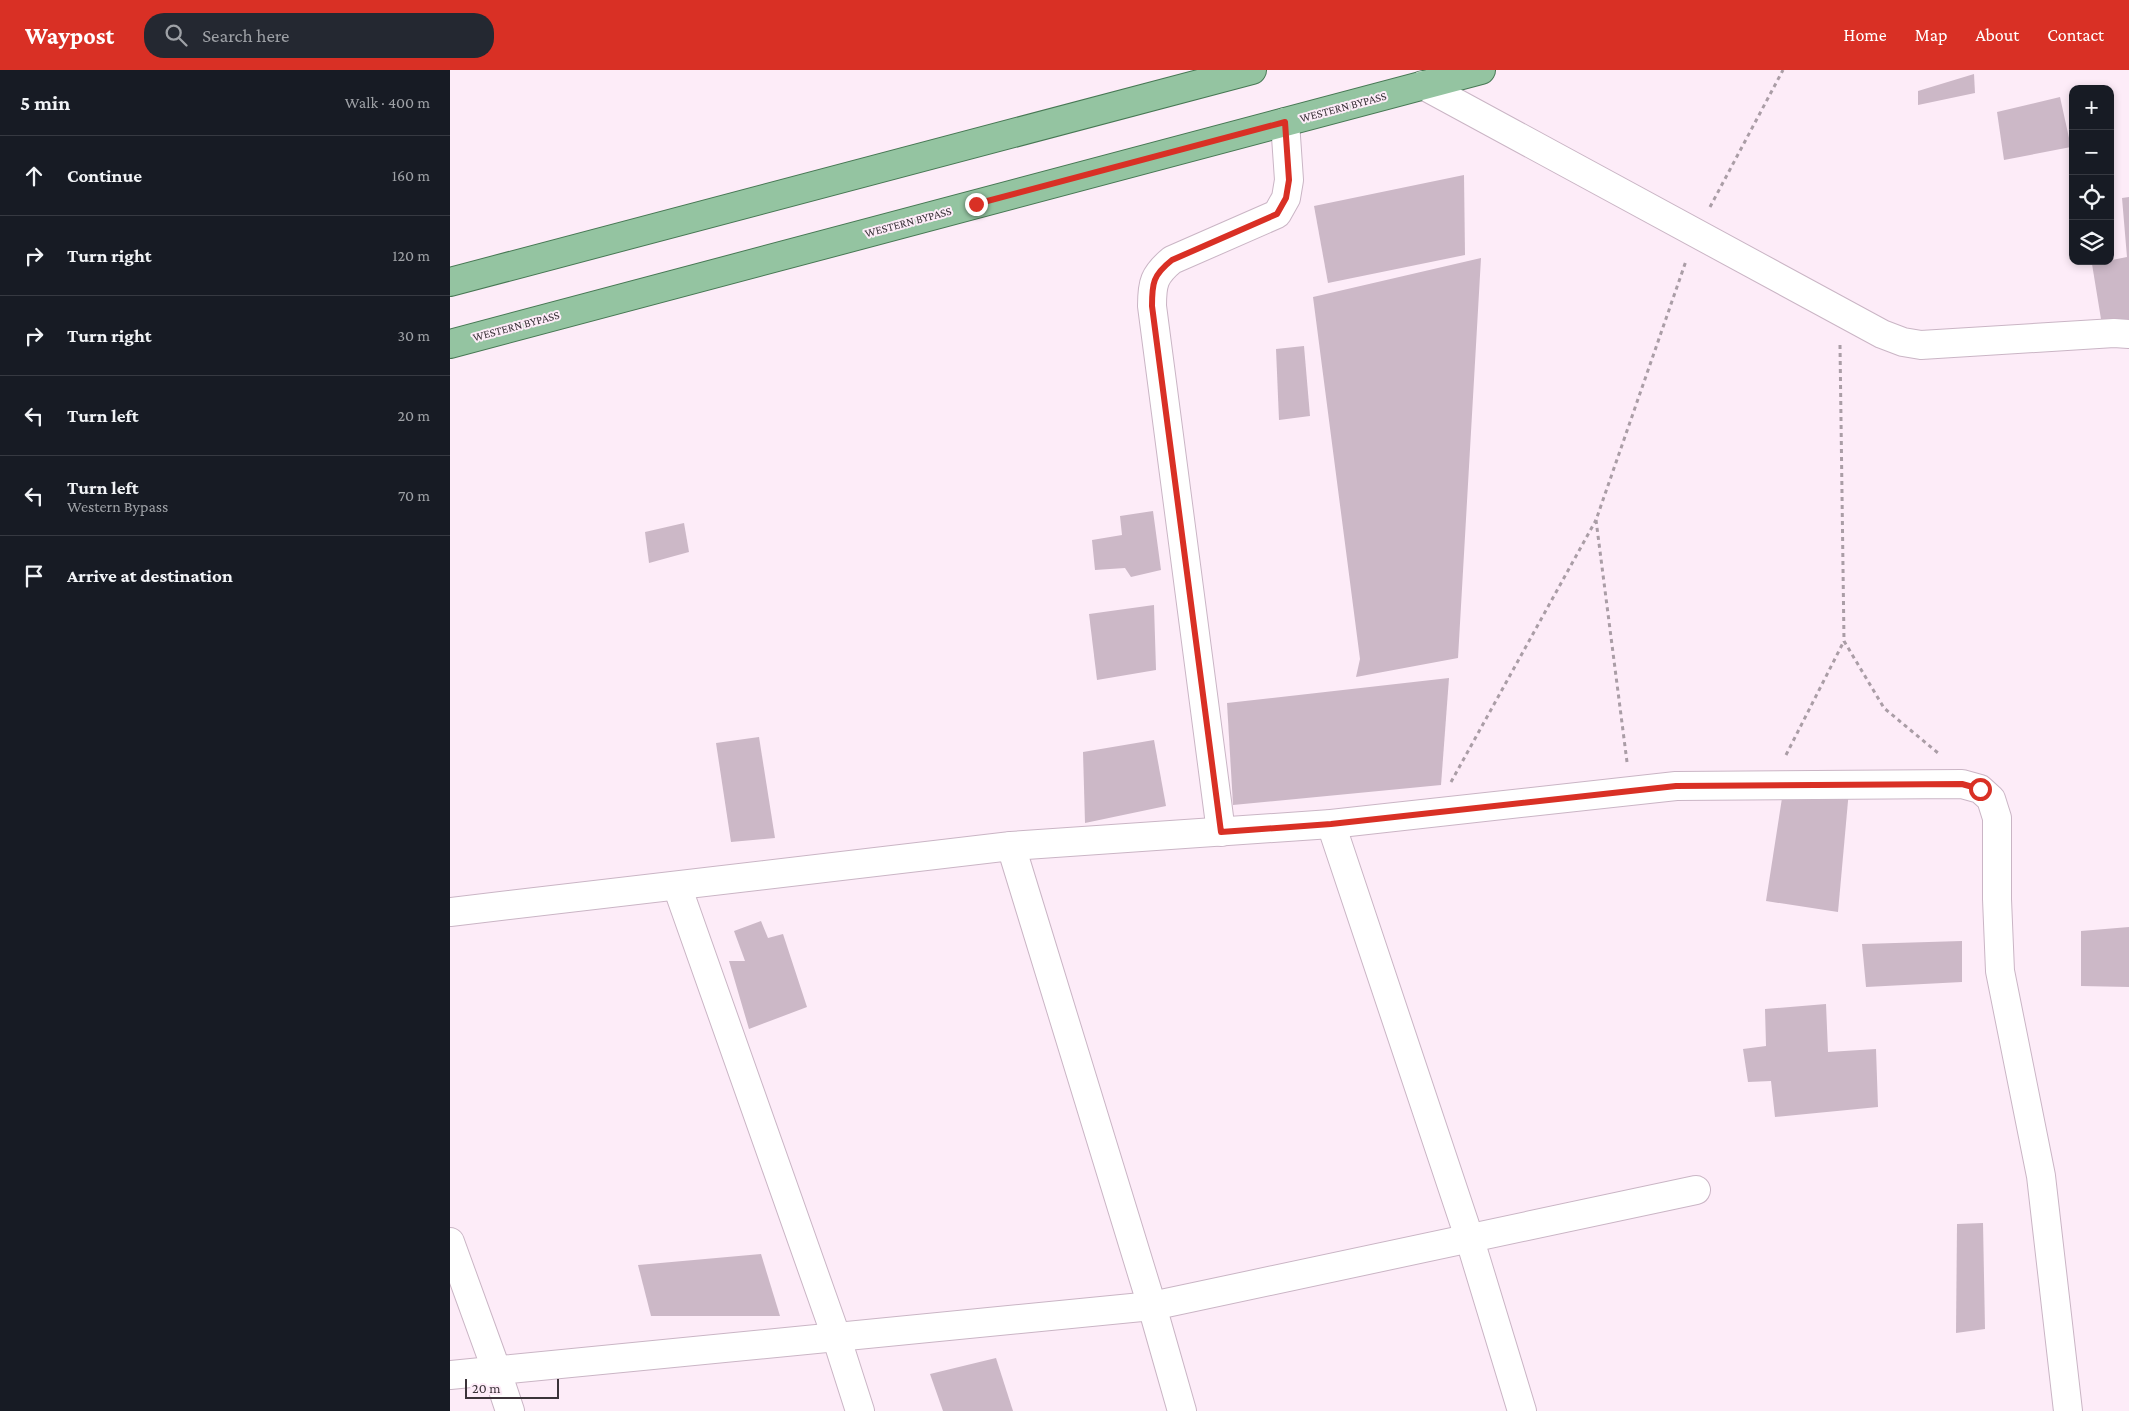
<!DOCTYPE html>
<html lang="en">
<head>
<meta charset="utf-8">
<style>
	:root { --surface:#171b24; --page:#242831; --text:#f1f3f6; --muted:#9ea1a6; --line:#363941; --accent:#d93025 }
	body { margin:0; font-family:"Crimson Pro",serif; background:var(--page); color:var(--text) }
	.controls { position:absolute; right:15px; top:15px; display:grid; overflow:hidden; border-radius:10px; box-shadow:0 2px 8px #0003 }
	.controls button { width:45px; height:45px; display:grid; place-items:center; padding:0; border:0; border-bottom:1px solid var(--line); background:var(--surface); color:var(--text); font:25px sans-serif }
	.scale { position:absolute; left:15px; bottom:12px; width:94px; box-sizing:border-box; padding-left:5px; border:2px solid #3b3339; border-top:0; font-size:14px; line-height:18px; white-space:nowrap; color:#3b3339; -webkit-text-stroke:4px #fdecf8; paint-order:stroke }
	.stop { position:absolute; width:15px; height:15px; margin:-11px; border:4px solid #d93025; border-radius:50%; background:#fff }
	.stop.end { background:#d93025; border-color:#fff; box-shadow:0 1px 5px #0008 }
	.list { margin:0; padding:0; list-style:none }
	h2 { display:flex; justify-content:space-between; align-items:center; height:65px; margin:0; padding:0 20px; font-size:21px }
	h2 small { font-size:16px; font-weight:400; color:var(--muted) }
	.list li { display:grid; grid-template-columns:32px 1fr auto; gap:15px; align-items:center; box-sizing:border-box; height:80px; padding:0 20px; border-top:1px solid var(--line) }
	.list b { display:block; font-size:19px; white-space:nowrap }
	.list p { margin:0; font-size:16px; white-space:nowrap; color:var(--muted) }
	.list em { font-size:16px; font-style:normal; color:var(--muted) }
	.icon { flex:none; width:28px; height:28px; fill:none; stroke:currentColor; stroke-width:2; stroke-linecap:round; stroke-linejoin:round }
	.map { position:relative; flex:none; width:1679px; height:1341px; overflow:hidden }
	header { display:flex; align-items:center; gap:30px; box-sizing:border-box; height:70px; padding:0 25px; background:var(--accent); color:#fff }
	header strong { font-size:24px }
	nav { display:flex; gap:28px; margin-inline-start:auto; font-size:18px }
	.search { width:350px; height:45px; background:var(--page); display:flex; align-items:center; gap:12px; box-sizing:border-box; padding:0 18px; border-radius:20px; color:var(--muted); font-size:19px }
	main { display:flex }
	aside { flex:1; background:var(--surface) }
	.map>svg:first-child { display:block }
	.building { fill:#ccb8c7 }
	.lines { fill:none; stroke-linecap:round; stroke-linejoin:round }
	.street-casing { stroke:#cab5c5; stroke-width:30 }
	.primary-casing { stroke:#477854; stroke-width:30 }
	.path { stroke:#aa9da6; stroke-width:3; stroke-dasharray:4 4; stroke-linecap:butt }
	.street { stroke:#fff; stroke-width:28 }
	.primary { stroke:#94c4a1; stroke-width:28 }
	.route { stroke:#d93025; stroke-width:6 }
	.labels { text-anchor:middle; stroke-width:4; stroke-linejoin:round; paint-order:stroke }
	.street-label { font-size:12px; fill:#3b3339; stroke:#fdecf8 }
</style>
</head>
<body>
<header>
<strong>Waypost</strong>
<div class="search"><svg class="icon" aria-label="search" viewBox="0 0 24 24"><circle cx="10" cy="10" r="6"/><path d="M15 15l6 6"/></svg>Search here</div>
<nav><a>Home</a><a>Map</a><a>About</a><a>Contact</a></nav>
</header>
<main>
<aside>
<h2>5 min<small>Walk · 400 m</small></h2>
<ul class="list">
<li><svg class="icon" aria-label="ahead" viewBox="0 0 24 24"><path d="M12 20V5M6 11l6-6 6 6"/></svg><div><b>Continue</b></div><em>160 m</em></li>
<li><svg class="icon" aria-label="right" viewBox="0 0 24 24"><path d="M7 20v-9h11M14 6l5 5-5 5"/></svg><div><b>Turn right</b></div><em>120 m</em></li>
<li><svg class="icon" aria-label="right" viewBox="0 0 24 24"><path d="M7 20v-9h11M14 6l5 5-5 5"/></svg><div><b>Turn right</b></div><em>30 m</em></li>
<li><svg class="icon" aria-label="left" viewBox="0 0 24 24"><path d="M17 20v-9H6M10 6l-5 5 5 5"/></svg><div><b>Turn left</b></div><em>20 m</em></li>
<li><svg class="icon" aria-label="left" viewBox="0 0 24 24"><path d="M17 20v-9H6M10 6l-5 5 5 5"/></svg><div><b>Turn left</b><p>Western Bypass</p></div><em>70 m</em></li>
<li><svg class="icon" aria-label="arrive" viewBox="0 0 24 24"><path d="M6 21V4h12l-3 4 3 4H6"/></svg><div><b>Arrive at destination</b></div></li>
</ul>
</aside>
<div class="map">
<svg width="1679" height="1341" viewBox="0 0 1679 1341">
	<rect width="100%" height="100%" fill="#fdecf8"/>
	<g class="building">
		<path d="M1524,4l1,19 -57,12v-14z"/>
		<path d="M1610,27l11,50 -67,13 -7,-48z"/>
		<path d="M1014,105l1,80 -137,28 -14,-77z"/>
		<path d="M1679,127v122h-28l-9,-55 35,-7 -5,-59z"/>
		<path d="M1031,188l-23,400 -102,19 4,-18 -47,-362z"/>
		<path d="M854,276l6,70 -31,4 -3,-71z"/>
		<path d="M703,441l8,59 -30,7 -6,-9 -30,2 -3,-30 30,-5 -2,-19z"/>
		<path d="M234,453l5,29 -40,11 -4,-31z"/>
		<path d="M704,535l2,65 -59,10 -8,-66z"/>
		<path d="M999,608l-8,107 -208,20 -6,-102z"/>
		<path d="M309,667l16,101 -44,4 -15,-99z"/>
		<path d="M704,670l12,66 -81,17 -2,-71z"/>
		<path d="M1399,720l-11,122 -72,-11 16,-103z"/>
		<path d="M311,851l7,17 15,-4 24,73 -58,22 -20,-68h16l-11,-30z"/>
		<path d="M1679,857v60l-48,-1v-55z"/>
		<path d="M1512,871v41l-96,5 -4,-43z"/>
		<path d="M1376,934l2,48 48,-3 2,58 -103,10 -4,-36 -23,1 -5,-33 23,-3 -1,-37z"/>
		<path d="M1533,1153l2,106 -29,4 1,-109z"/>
		<path d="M311,1184l19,62h-129l-13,-51z"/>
		<path d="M546,1288l17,53h-70l-13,-37z"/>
	</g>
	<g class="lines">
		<g class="street-casing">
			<g id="street">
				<path d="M973,15l459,249 21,8 18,3 193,-12 15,1"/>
				<path d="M881,754l139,416 52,171"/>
				<path d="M771,762l-69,-526c0,-23 2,-31 20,-46l105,-46 9,-16 3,-18 -4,-58"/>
				<path d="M561,776l141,460 30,105"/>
				<path d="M227,816l159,450 24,75"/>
				<path d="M0,842l561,-66 320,-22 345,-38 286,-2 18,5 11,10 6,19v81l3,72 41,205 27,235"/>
				<path d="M0,1172l46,127 14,42"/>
				<path d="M0,1305l702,-69 544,-116"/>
			</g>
		</g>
		<g class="primary-casing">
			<g id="primary">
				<path d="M0,212l802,-212"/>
				<path d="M0,274l1031,-274"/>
			</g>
		</g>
		<g class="path">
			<path d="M1260,137l73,-137"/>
			<path d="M1390,275l4,296 40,67 54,45"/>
			<path d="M1336,685l58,-114"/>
			<path d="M1177,692l-31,-242 90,-259"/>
			<path d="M1001,712l145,-262"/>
		</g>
		<use href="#street" class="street"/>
		<use href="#primary" class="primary"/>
	</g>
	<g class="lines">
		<path class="route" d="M526,134l309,-82 4,58 -3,18 -9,16 -105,46c-19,15 -20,23 -20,46l69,526 110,-8 345,-38 286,-2 18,5"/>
	</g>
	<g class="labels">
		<g class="street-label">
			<text transform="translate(893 37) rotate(-15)" y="4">WESTERN BYPASS</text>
			<text transform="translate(458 152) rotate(-15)" y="4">WESTERN BYPASS</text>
			<text transform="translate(66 256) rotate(-15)" y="4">WESTERN BYPASS</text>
		</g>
	</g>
</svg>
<div class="controls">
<button>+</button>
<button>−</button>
<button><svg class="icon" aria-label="locate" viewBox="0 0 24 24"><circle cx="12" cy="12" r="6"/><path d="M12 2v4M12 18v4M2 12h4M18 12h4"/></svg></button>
<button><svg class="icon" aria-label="layers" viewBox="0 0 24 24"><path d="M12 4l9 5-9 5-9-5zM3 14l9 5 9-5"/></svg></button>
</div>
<div class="scale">20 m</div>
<div class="stop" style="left:1530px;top:719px"></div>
<div class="stop end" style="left:526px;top:134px"></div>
</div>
</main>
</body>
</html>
